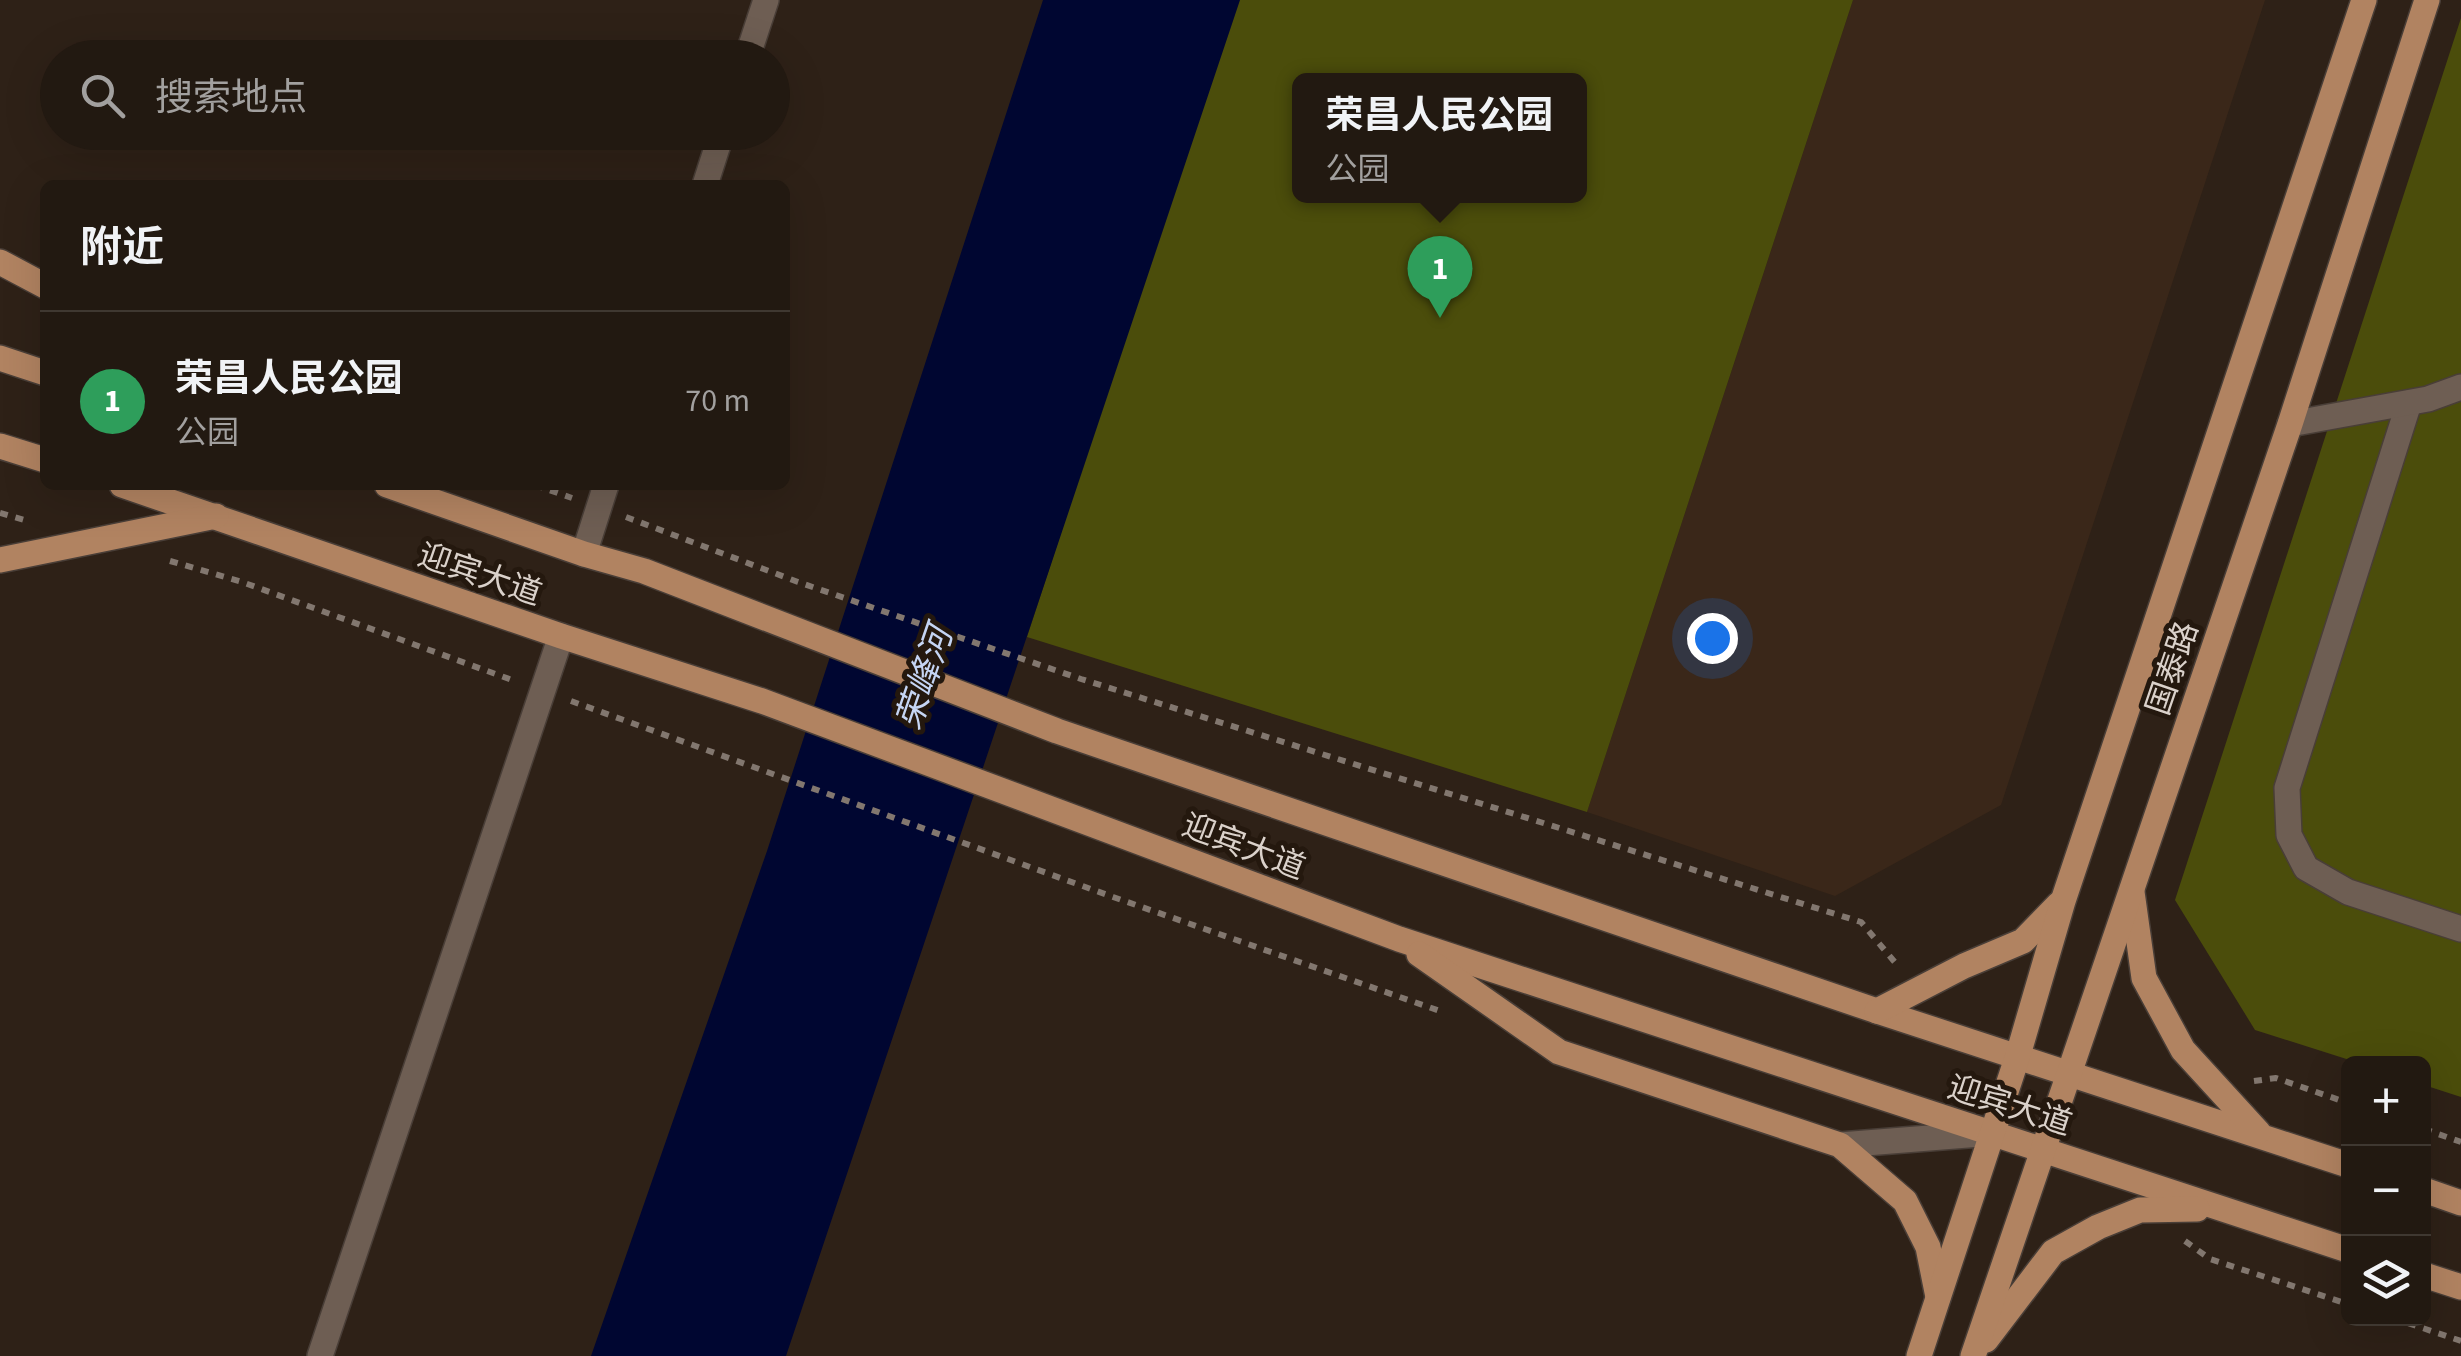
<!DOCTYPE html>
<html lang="zh">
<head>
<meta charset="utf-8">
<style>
	:root { --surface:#221911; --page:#2a221a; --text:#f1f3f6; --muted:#a2a09f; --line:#3f3831; --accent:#b9aaf7 }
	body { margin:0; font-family:"Source Sans 3","Noto Sans SC",sans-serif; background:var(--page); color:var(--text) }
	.controls { position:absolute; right:30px; bottom:30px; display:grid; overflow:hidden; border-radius:15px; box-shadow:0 10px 40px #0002 }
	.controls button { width:90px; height:90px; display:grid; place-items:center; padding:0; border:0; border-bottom:2px solid var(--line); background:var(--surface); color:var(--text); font:50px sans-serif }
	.you { position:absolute; left:1712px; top:638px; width:35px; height:35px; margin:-25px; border:8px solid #fff; border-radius:50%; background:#1a73e8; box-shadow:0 0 0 15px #1a73e833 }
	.badge { display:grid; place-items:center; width:65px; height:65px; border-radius:50%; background:var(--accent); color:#fff; font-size:32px; font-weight:700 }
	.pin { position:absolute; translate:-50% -82px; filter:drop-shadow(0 2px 5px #0008) }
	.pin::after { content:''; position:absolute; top:52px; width:35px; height:30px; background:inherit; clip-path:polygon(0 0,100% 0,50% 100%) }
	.popup { position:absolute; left:1292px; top:73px; width:295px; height:130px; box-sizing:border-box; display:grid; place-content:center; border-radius:15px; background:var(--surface); filter:drop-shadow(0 2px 8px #0005); font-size:32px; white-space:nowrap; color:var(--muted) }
	.popup b { font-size:38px; color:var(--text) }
	.popup::after { content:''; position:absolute; left:50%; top:100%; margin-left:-20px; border:20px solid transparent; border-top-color:var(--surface) }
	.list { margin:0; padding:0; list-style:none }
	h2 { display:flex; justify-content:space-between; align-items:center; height:130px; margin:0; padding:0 40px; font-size:42px }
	h2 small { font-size:32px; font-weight:400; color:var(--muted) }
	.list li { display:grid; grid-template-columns:65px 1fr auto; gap:30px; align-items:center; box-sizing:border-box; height:180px; padding:0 40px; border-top:2px solid var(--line) }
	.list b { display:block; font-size:38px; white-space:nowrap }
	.list p { margin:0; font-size:32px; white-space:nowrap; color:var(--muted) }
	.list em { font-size:32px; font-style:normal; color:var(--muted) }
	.icon { flex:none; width:55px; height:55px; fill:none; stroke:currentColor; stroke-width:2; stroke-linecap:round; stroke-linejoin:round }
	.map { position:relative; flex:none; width:2461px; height:1356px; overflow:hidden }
	.search { position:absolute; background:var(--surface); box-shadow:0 10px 40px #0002; left:40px; top:40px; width:750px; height:110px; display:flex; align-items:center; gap:25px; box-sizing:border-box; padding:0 35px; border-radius:55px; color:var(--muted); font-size:38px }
	.panel { position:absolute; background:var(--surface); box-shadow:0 10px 40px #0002; left:40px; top:180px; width:750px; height:310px; border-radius:15px }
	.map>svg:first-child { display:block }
	.built { fill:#3a2719 }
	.green { fill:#4b4d0b; fill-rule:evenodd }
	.water { fill:#000631 }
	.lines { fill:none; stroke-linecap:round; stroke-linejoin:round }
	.minor-casing { stroke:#493e37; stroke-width:28 }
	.major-casing { stroke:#493e37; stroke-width:28 }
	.path { stroke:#82776f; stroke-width:6; stroke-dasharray:8 8; stroke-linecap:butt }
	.minor { stroke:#6e5e53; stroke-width:25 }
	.major { stroke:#b18361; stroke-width:25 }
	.labels { text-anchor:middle; stroke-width:10; stroke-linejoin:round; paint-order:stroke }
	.street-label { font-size:32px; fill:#dad1ca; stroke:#24180e }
	.water-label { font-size:35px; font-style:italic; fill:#c5d5f4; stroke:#24180e }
</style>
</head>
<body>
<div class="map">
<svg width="2461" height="1356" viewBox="0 0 2461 1356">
	<rect width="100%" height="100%" fill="#2e2117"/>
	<path class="built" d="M1853,0h412l-264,805 -166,91 -248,-84z"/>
	<g class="green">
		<path d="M1235,0h618l-266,812 -560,-175zM1300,80h280v116h-280z"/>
		<path d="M2461,18v1079l-37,-12v-21l-65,-1 -104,-33 -80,-130z"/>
	</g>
	<path class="water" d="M1043,0h197l-454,1356h-195l176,-505z"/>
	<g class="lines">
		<g class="minor-casing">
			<g id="minor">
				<path d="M747,58l19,-58"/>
				<path d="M705,185l17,-53"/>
				<path d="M2409,403l-122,385 2,47 17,33 42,24 113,37"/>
				<path d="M2290,424l138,-25 33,-12"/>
				<path d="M584,554l22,-69"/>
				<path d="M1840,1145l153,-12"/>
				<path d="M320,1356l241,-720"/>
			</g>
		</g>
		<g class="major-casing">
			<g id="major">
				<path d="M0,262l45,24"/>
				<path d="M0,358l45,15"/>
				<path d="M0,446l45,14"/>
				<path d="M122,485l439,151 201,65 637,238 949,311"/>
				<path d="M387,485l197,69 60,17 413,160 820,280 471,154"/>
				<path d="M0,560l216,-44"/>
				<path d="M2132,892l12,86 39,72 75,82"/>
				<path d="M1419,954l140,98 281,93 65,56 23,46 10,50"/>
				<path d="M1877,1011l87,-45 59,-25 36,-37"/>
				<path d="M2424,1190l37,13"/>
				<path d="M2424,1275l37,12"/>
				<path d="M1986,1340l67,-88 45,-25 42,-17 57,-1"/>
				<path d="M1919,1356l99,-301 45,-154 301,-901"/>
				<path d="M1973,1356l317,-932 137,-424"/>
			</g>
		</g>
		<g class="path">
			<path d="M535,485l37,13"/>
			<path d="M0,513l28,8"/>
			<path d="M626,517l172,65 283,97 780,243 37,44"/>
			<path d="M170,561l72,21 270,98"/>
			<path d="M571,701l542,196 327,114"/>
			<path d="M2254,1081l22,-3 72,25"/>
			<path d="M2424,1129l37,13"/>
			<path d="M2185,1241l25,18 138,45"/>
			<path d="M2393,1318l68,23"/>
		</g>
		<use href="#minor" class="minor"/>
		<use href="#major" class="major"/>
	</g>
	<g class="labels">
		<g class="street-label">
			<text transform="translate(480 574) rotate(19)" y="11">迎宾大道</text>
			<text transform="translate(2172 668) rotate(-71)" y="11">国泰路</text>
			<text transform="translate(1244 846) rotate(21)" y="11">迎宾大道</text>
			<text transform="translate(2010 1105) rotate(18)" y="11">迎宾大道</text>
		</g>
		<g class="water-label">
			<text transform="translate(924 678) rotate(-71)" y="12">荣峰河</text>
		</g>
	</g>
</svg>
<div class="controls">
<button>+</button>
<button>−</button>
<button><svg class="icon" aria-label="layers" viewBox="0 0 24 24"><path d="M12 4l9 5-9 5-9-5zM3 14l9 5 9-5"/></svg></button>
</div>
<div class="you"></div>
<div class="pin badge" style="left:1440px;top:318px;background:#2e9e5b">1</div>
<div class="popup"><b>荣昌人民公园</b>公园</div>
<div class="search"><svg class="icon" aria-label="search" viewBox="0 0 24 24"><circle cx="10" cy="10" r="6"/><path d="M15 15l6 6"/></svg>搜索地点</div>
<section class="panel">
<h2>附近<small></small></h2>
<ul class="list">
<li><span class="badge" style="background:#2e9e5b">1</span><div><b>荣昌人民公园</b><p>公园</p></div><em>70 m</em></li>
</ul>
</section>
</div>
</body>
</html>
